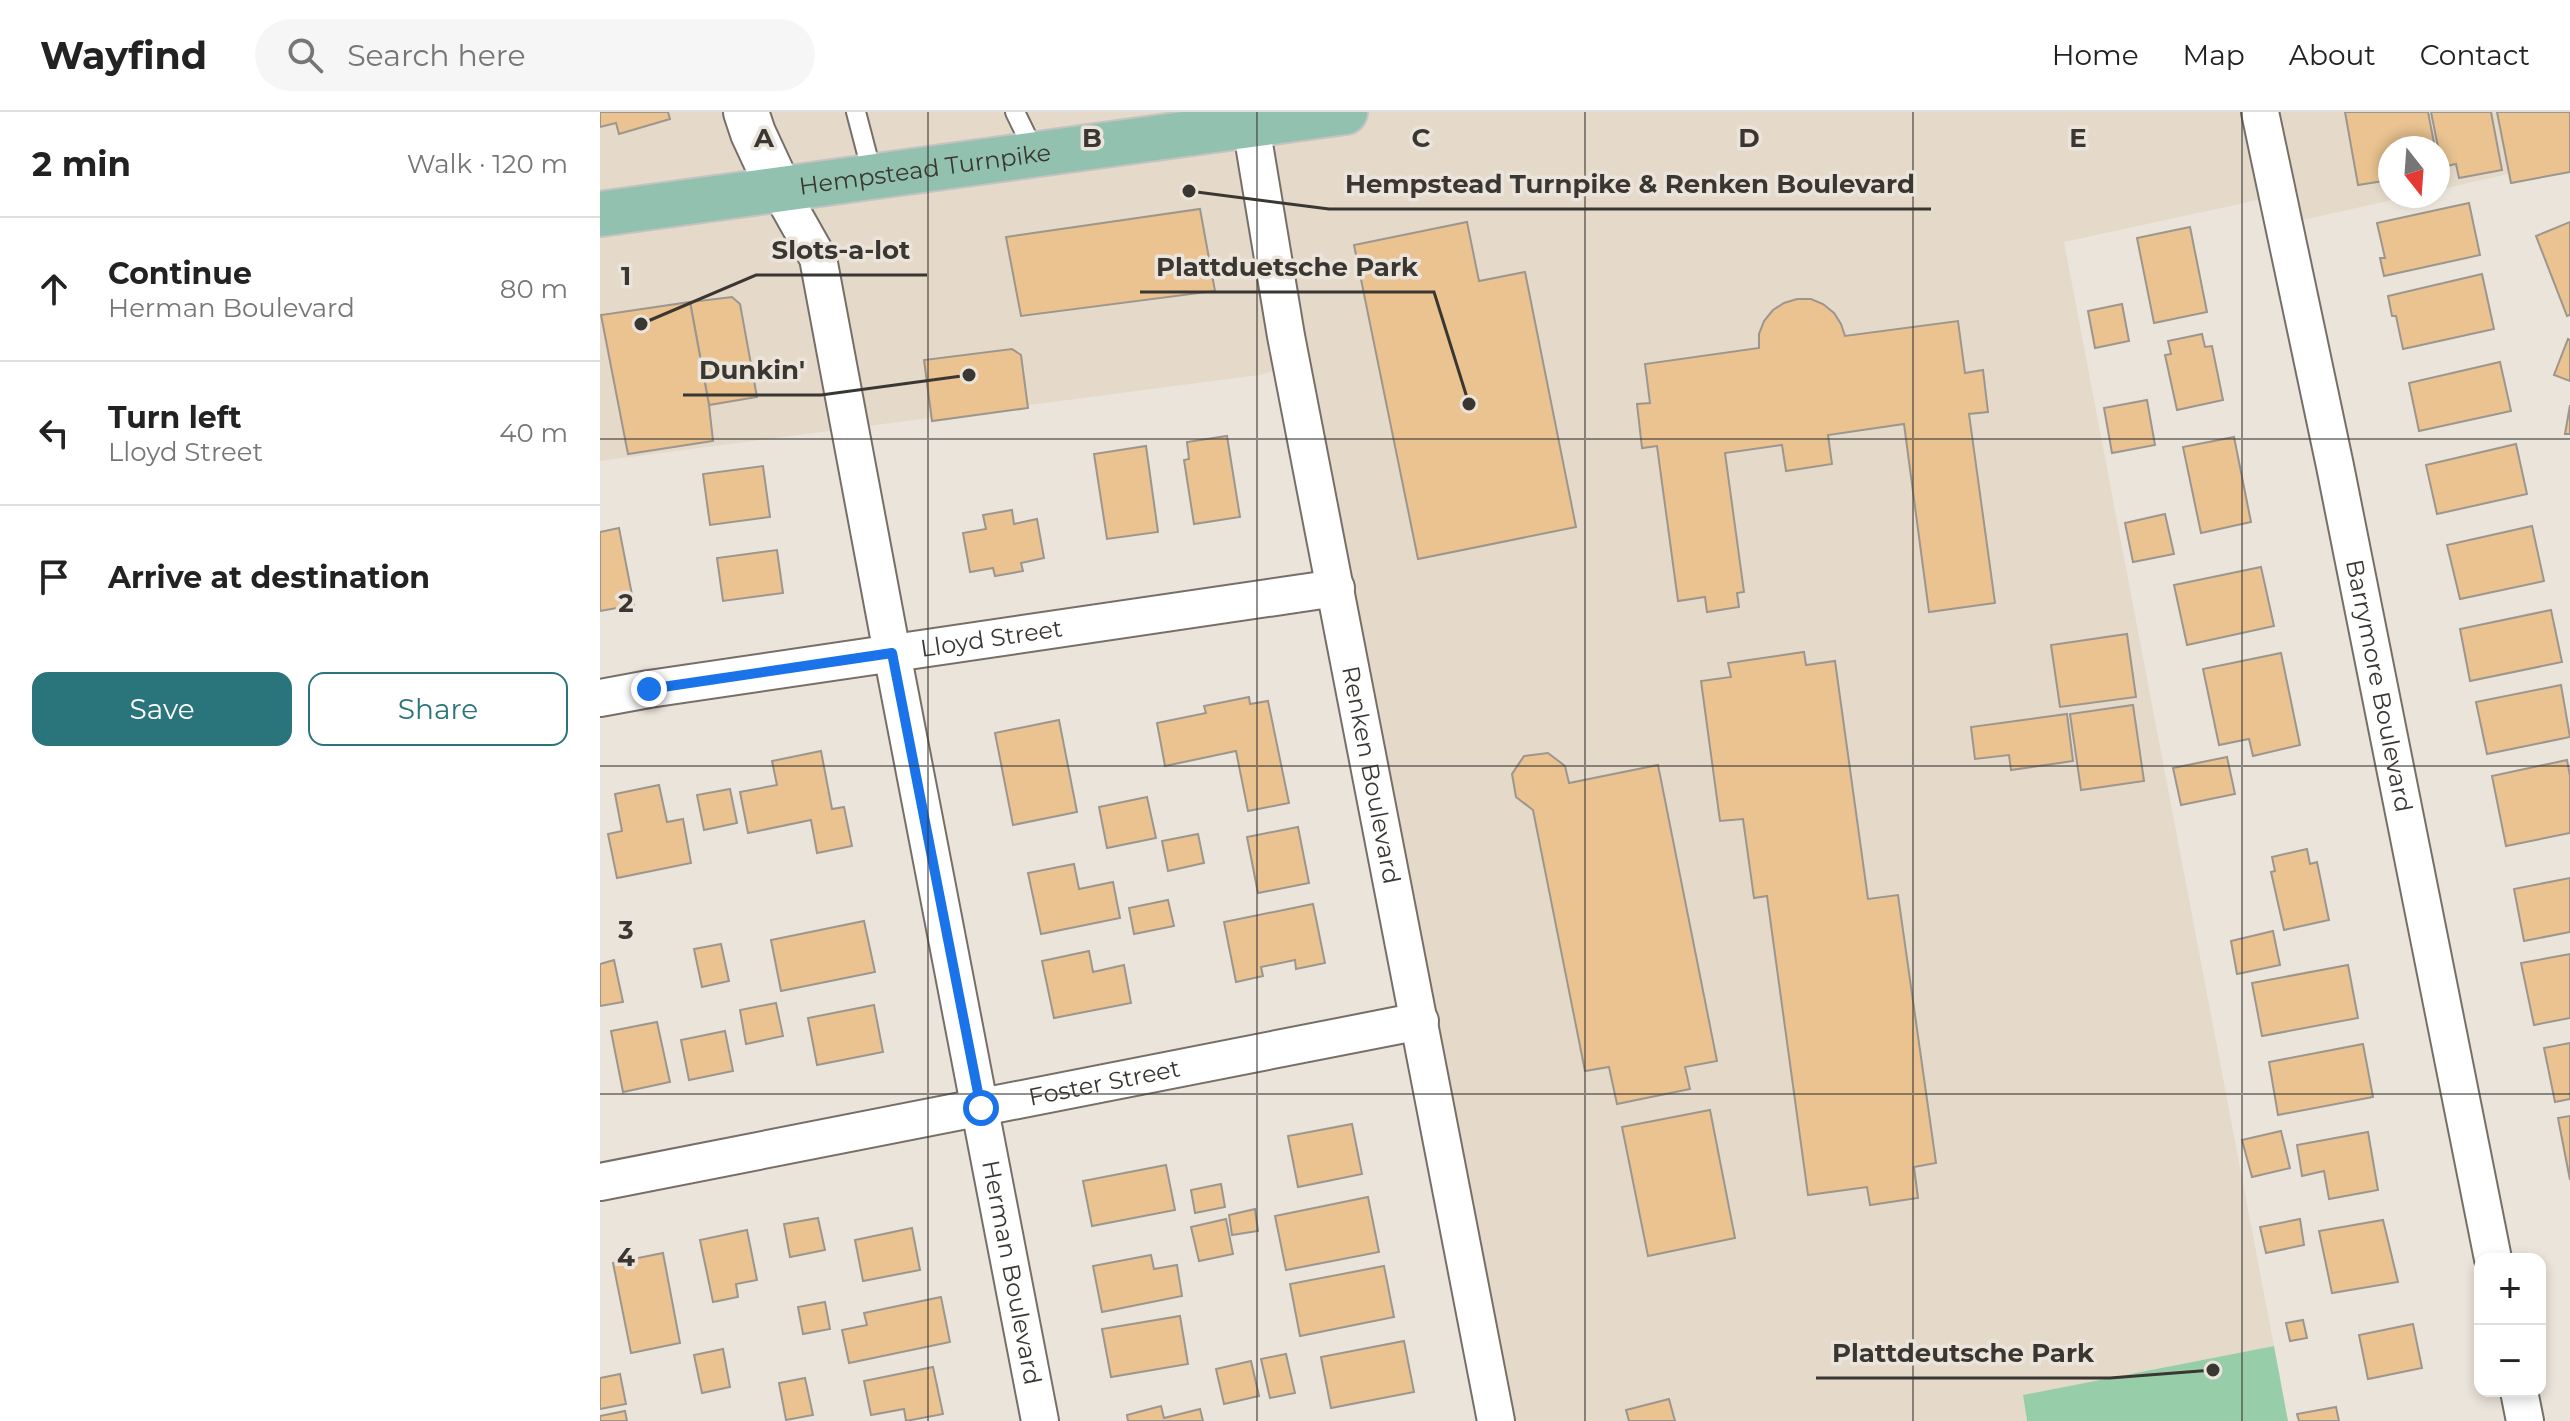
<!DOCTYPE html>
<html lang="en">
<head>
<meta charset="utf-8">
<style>
	:root { --surface:#fff; --page:#f6f6f6; --text:#222; --muted:#767676; --line:#e0e0e0; --accent:#2a747b }
	body { margin:0; font-family:Montserrat,sans-serif; background:var(--page); color:var(--text) }
	.controls { position:absolute; right:24px; bottom:24px; display:grid; overflow:hidden; border-radius:16px; box-shadow:0 4px 12px #0003 }
	.controls button { width:72px; height:72px; display:grid; place-items:center; padding:0; border:0; border-bottom:2px solid var(--line); background:var(--surface); color:var(--text); font:40px sans-serif }
	.compass { position:absolute; left:1778px; top:24px; width:72px; height:72px; border-radius:50%; background:var(--surface); box-shadow:0 4px 12px #0003; rotate:163deg }
	.stop { position:absolute; width:24px; height:24px; margin:-18px; border:6px solid #1a73e8; border-radius:50%; background:#fff }
	.stop.end { background:#1a73e8; border-color:#fff; box-shadow:0 2px 8px #0008 }
	.list { margin:0; padding:0; list-style:none }
	h2 { display:flex; justify-content:space-between; align-items:center; height:104px; margin:0; padding:0 32px; font-size:34px }
	h2 small { font-size:26px; font-weight:400; color:var(--muted) }
	.list li { display:grid; grid-template-columns:52px 1fr auto; gap:24px; align-items:center; box-sizing:border-box; height:144px; padding:0 32px; border-top:2px solid var(--line) }
	.list b { display:block; font-size:30px; white-space:nowrap }
	.list p { margin:0; font-size:26px; white-space:nowrap; color:var(--muted) }
	.list em { font-size:26px; font-style:normal; color:var(--muted) }
	.actions { display:flex; gap:16px; padding:24px 32px }
	.actions a { flex:1; padding:18px 0; border:2px solid var(--accent); border-radius:16px; text-align:center; font-size:28px; color:var(--accent) }
	.actions .main { background:var(--accent); color:#fff }
	.icon { flex:none; width:44px; height:44px; fill:none; stroke:currentColor; stroke-width:2; stroke-linecap:round; stroke-linejoin:round }
	.map { position:relative; flex:none; width:1970px; height:1309px; overflow:hidden }
	header { display:flex; align-items:center; gap:48px; box-sizing:border-box; height:112px; padding:0 40px; background:var(--surface); border-bottom:2px solid var(--line) }
	header strong { font-size:38px }
	nav { display:flex; gap:44px; margin-inline-start:auto; font-size:28px }
	.search { width:560px; height:72px; background:var(--page); display:flex; align-items:center; gap:20px; box-sizing:border-box; padding:0 28px; border-radius:44px; color:var(--muted); font-size:30px }
	main { display:flex }
	aside { flex:1; background:var(--surface) }
	.map>svg:first-child { display:block }
	.built { fill:#e5d9ca }
	.green { fill:#97cea9 }
	.building { fill:#eac391; stroke:#9d968e; stroke-width:2 }
	.lines { fill:none; stroke-linecap:round; stroke-linejoin:round }
	.service-casing { stroke:#766f67; stroke-width:22 }
	.minor-casing { stroke:#766f67; stroke-width:40 }
	.tertiary-casing { stroke:#766f67; stroke-width:48 }
	.primary-casing { stroke:#c4c3c2; stroke-width:48 }
	.service { stroke:#fff; stroke-width:18 }
	.minor { stroke:#fff; stroke-width:36 }
	.tertiary { stroke:#fff; stroke-width:44 }
	.primary { stroke:#92c2af; stroke-width:44 }
	.route { stroke:#1a73e8; stroke-width:10 }
	.grid { fill:none; stroke:#3a3733; stroke-width:2; stroke-opacity:0.55 }
	.labels { text-anchor:middle; stroke-width:7; stroke-linejoin:round; paint-order:stroke }
	.street-label { font-size:24px; fill:#3a3733; stroke:#ebe4db }
	.grid-label { font-size:26px; text-anchor:middle; font-weight:bold; fill:#3a3733; stroke:#ebe4db; stroke-width:7; stroke-linejoin:round; paint-order:stroke }
	.leader { fill:none; stroke:#3a3733; stroke-width:3 }
	.callout-dot { fill:#3a3733; stroke:#ebe4db; stroke-width:3 }
	.callout-label { font-size:26px; text-anchor:middle; font-weight:bold; fill:#3a3733; stroke:#ebe4db; stroke-width:7; stroke-linejoin:round; paint-order:stroke }
</style>
</head>
<body>
<header>
<strong>Wayfind</strong>
<div class="search"><svg class="icon" aria-label="search" viewBox="0 0 24 24"><circle cx="10" cy="10" r="6"/><path d="M15 15l6 6"/></svg>Search here</div>
<nav><a>Home</a><a>Map</a><a>About</a><a>Contact</a></nav>
</header>
<main>
<aside>
<h2>2 min<small>Walk · 120 m</small></h2>
<ul class="list">
<li><svg class="icon" aria-label="ahead" viewBox="0 0 24 24"><path d="M12 20V5M6 11l6-6 6 6"/></svg><div><b>Continue</b><p>Herman Boulevard</p></div><em>80 m</em></li>
<li><svg class="icon" aria-label="left" viewBox="0 0 24 24"><path d="M17 20v-9H6M10 6l-5 5 5 5"/></svg><div><b>Turn left</b><p>Lloyd Street</p></div><em>40 m</em></li>
<li><svg class="icon" aria-label="arrive" viewBox="0 0 24 24"><path d="M6 21V4h12l-3 4 3 4H6"/></svg><div><b>Arrive at destination</b></div></li>
</ul>
<div class="actions"><a class="main">Save</a><a>Share</a></div>
</aside>
<div class="map">
<svg width="1970" height="1309" viewBox="0 0 1970 1309">
	<rect width="100%" height="100%" fill="#ebe4db"/>
	<path class="built" d="M0,0h1970v48l-132,30v-42h-48v48h20l-121,27 -8,-28 -217,47 210,1104 -251,49 4,26h-531l-212,-1053 -25,7 -659,86z"/>
	<path class="green" d="M1674,1234l14,75h-261l-4,-26z"/>
	<g class="building">
		<path d="M0,0h68l2,7 -51,15 -3,-11 -16,4z"/>
		<path d="M1745,0h83l7,36h-45v32l-32,5z"/>
		<path d="M1831,0h60l11,58 -43,8 -3,-14 -14,3z"/>
		<path d="M1897,0h73v60l-59,11z"/>
		<path d="M1869,91l11,52 -96,21 -4,-18h5l-8,-35z"/>
		<path d="M600,97l15,82 -194,25 -15,-79z"/>
		<path d="M867,110l12,59 46,-9 51,255 -158,32 -64,-314z"/>
		<path d="M1970,110v93l-3,1 -31,-80z"/>
		<path d="M1590,115l17,85 -53,11 -17,-85z"/>
		<path d="M1882,162l12,55 -91,20 -7,-33h-4l-4,-20z"/>
		<path d="M132,185l8,7 17,93 -48,8 -19,-103z"/>
		<path d="M1197,187h14l12,5 11,9 7,11 4,12 113,-15 7,52 18,-3 5,42 -19,2 26,189 -66,9 -25,-188 -76,11 4,29 -46,7 -4,-26 -57,8 19,139 -7,1 2,14 -32,5 -2,-15 -27,4 -21,-155 -15,2 -5,-44 13,-1 -5,-39 114,-16v-14l5,-13 9,-11 11,-7z"/>
		<path d="M90,190l19,103 4,36 -85,13 -27,-139z"/>
		<path d="M1522,192l7,37 -34,7 -7,-37z"/>
		<path d="M1602,222l3,13 7,-1 11,54 -46,10 -12,-55 6,-1 -3,-13z"/>
		<path d="M1968,227l2,1v41l-16,-6z"/>
		<path d="M412,237l9,6 7,53 -96,13 -8,-61z"/>
		<path d="M1900,250l11,49 -92,20 -10,-48z"/>
		<path d="M1547,288l8,45 -43,8 -8,-45z"/>
		<path d="M1970,293v29h-5z"/>
		<path d="M627,324l13,81 -46,7 -10,-64 5,-1 -2,-17z"/>
		<path d="M1634,325l17,85 -50,11 -18,-86z"/>
		<path d="M1916,332l11,50 -90,20 -11,-49z"/>
		<path d="M546,334l12,86 -51,7 -13,-85z"/>
		<path d="M163,354l7,51 -60,8 -7,-51z"/>
		<path d="M412,398l2,14 23,-5 7,39 -23,5 2,8 -28,5 -2,-8 -23,4 -7,-39 23,-4 -3,-14z"/>
		<path d="M1565,402l9,40 -41,8 -8,-39z"/>
		<path d="M1932,414l12,55 -84,18 -13,-54z"/>
		<path d="M19,416l15,77 -34,6v-79z"/>
		<path d="M177,438l6,43 -60,8 -6,-43z"/>
		<path d="M1661,455l13,59 -87,19 -13,-60z"/>
		<path d="M1951,498l11,52 -92,19 -10,-52z"/>
		<path d="M1527,522l9,63 -76,10 -9,-62z"/>
		<path d="M1204,540l2,13 29,-4 33,238 30,-4 38,268 -22,4 4,31 -48,7 -3,-18 -59,8 -41,-299 -13,2 -11,-79 -23,2 -19,-140 30,-4 -3,-14z"/>
		<path d="M1681,541l19,92 -47,11 -4,-17 -30,6 -16,-76z"/>
		<path d="M1961,573l9,52 -83,17 -11,-52z"/>
		<path d="M649,585l1,7 18,-3 21,102 -41,8 -12,-60 -71,15 -8,-43 49,-10 -2,-7z"/>
		<path d="M1533,593l11,76 -63,9 -11,-76z"/>
		<path d="M1467,602l6,47 -62,9 -2,-15 -34,4 -4,-32z"/>
		<path d="M459,608l18,92 -64,13 -18,-92z"/>
		<path d="M221,639l11,58 12,-2 8,39 -35,7 -6,-33 -63,13 -8,-41 37,-7 -5,-24z"/>
		<path d="M948,641l17,13 4,17 89,-18 59,296 -32,6 5,22 -73,15 -8,-37 -24,4 -52,-261 -17,-13 -4,-23 12,-18z"/>
		<path d="M1627,645l8,37 -54,11 -8,-37z"/>
		<path d="M1967,648l3,16v57l-64,13 -14,-70z"/>
		<path d="M59,673l8,37 16,-3 8,44 -74,15 -9,-44 14,-3 -7,-37z"/>
		<path d="M130,677l7,34 -33,7 -7,-35z"/>
		<path d="M547,685l9,41 -49,10 -8,-41z"/>
		<path d="M698,715l11,56 -51,10 -11,-56z"/>
		<path d="M598,722l6,29 -36,8 -6,-30z"/>
		<path d="M1707,737l3,15 7,-2 12,58 -45,10 -13,-58 4,-1 -3,-14z"/>
		<path d="M474,752l5,25 34,-7 7,36 -79,16 -13,-61z"/>
		<path d="M1970,766v54l-46,9 -10,-52z"/>
		<path d="M568,788l6,26 -40,8 -5,-26z"/>
		<path d="M713,792l12,59 -29,6 -1,-9 -34,7 2,9 -27,6 -12,-60z"/>
		<path d="M264,809l11,51 -94,19 -10,-51z"/>
		<path d="M1673,819l7,34 -43,9 -6,-33z"/>
		<path d="M121,832l8,37 -27,6 -8,-38z"/>
		<path d="M489,839l4,21 31,-7 7,38 -77,15 -12,-57z"/>
		<path d="M1970,842v64l-36,7 -13,-62z"/>
		<path d="M14,848l9,42 -23,4v-42z"/>
		<path d="M1748,853l10,53 -96,18 -10,-53z"/>
		<path d="M176,891l7,33 -37,8 -6,-34z"/>
		<path d="M274,893l9,47 -66,13 -9,-47z"/>
		<path d="M57,910l13,60 -47,10 -12,-61z"/>
		<path d="M125,919l8,40 -44,9 -8,-40z"/>
		<path d="M1970,931v56l-15,3 -11,-54z"/>
		<path d="M1763,932l10,53 -95,18 -9,-53z"/>
		<path d="M1110,998l25,128 -87,18 -26,-129z"/>
		<path d="M1970,1004v64l-12,-62z"/>
		<path d="M752,1012l10,50 -64,13 -10,-51z"/>
		<path d="M1681,1019l9,37 -38,9 -10,-37z"/>
		<path d="M1768,1020l10,58 -49,9 -5,-28 -22,5 -5,-31z"/>
		<path d="M566,1053l9,45 -83,16 -9,-45z"/>
		<path d="M621,1072l4,23 -30,6 -4,-23z"/>
		<path d="M768,1085l11,55 -93,18 -11,-54z"/>
		<path d="M655,1097l3,22 -26,4 -3,-20z"/>
		<path d="M218,1106l7,32 -35,7 -6,-33z"/>
		<path d="M626,1107l7,35 -34,7 -8,-34z"/>
		<path d="M1700,1107l4,26 -38,8 -6,-26z"/>
		<path d="M1783,1108l15,62 -66,11 -13,-62z"/>
		<path d="M312,1116l8,42 -57,11 -8,-41z"/>
		<path d="M147,1118l10,50 -21,4 2,13 -25,5 -13,-62z"/>
		<path d="M63,1141l17,90 -49,10 -18,-90z"/>
		<path d="M551,1143l3,14 23,-4 5,31 -80,16 -9,-46z"/>
		<path d="M784,1154l10,51 -94,19 -10,-52z"/>
		<path d="M341,1185l9,45 -101,21 -7,-33 25,-5 -3,-12z"/>
		<path d="M225,1190l5,27 -27,5 -5,-27z"/>
		<path d="M580,1204l8,48 -77,13 -9,-48z"/>
		<path d="M1703,1208l4,18 -17,3 -4,-18z"/>
		<path d="M1813,1212l9,44 -54,11 -9,-44z"/>
		<path d="M804,1229l10,51 -83,16 -10,-51z"/>
		<path d="M123,1237l7,38 -28,6 -8,-38z"/>
		<path d="M686,1242l9,39 -25,5 -9,-39z"/>
		<path d="M651,1249l8,35 -35,8 -8,-35z"/>
		<path d="M333,1255l10,47 -37,7 -2,-12 -33,6 -7,-34z"/>
		<path d="M20,1262l6,30 -26,5v-31z"/>
		<path d="M205,1266l8,37 -27,5 -7,-37z"/>
		<path d="M1069,1287l6,22h-46l-3,-11z"/>
		<path d="M561,1294l3,12 36,-9 3,12h-75l-1,-6z"/>
		<path d="M1736,1295l3,14h-40l-2,-7z"/>
		<path d="M25,1299l2,10h-27v-5z"/>
	</g>
	<g class="lines">
		<g class="service-casing">
			<g id="service">
				<path d="M256,0l17,65"/>
				<path d="M415,0l21,43"/>
			</g>
		</g>
		<g class="minor-casing">
			<g id="minor">
				<path id="s1" d="M1660,0l75,354 158,793"/>
				<path id="s2" d="M651,14l35,210 210,1085"/>
				<path id="s3" d="M179,77l39,69 74,395 148,768"/>
				<path id="s4" d="M0,586l49,-9 687,-101"/>
				<path id="s5" d="M0,1070l820,-161"/>
				<path d="M1919,1279l6,30"/>
			</g>
		</g>
		<g class="tertiary-casing">
			<path id="tertiary" d="M146,0l7,21 26,56"/>
		</g>
		<g class="primary-casing">
			<g id="primary">
				<path id="s6" d="M0,102l745,-102"/>
			</g>
		</g>
		<use href="#service" class="service"/>
		<use href="#minor" class="minor"/>
		<use href="#tertiary" class="tertiary"/>
		<use href="#primary" class="primary"/>
	</g>
	<g class="lines">
		<path class="route" d="M49,577l243,-36 89,455"/>
	</g>
	<path class="grid" d="M328,0v1309M657,0v1309M985,0v1309M1313,0v1309M1642,0v1309M0,327h1970M0,654h1970M0,982h1970"/>
	<g class="labels">
		<g class="street-label">
			<text dy="8" stroke="none"><textPath href="#s6" startOffset="328">Hempstead Turnpike</textPath></text>
			<text dy="8" stroke="none"><textPath href="#s4" startOffset="396">Lloyd Street</textPath></text>
			<text dy="8" stroke="none"><textPath href="#s1" startOffset="586">Barrymore Boulevard</textPath></text>
			<text dy="8" stroke="none"><textPath href="#s2" startOffset="660">Renken Boulevard</textPath></text>
			<text dy="8" stroke="none"><textPath href="#s5" startOffset="514">Foster Street</textPath></text>
			<text dy="8" stroke="none"><textPath href="#s3" startOffset="1112">Herman Boulevard</textPath></text>
		</g>
	</g>
	<g class="grid-label">
		<text x="164" y="35">A</text>
		<text x="492" y="35">B</text>
		<text x="821" y="35">C</text>
		<text x="1149" y="35">D</text>
		<text x="1478" y="35">E</text>
		<text x="26" y="173">1</text>
		<text x="26" y="500">2</text>
		<text x="26" y="827">3</text>
		<text x="26" y="1154">4</text>
	</g>
	<path class="leader" d="M589 79L729 97H1331M41 212L156 163H327M869 292L834 180H540M369 263L221 283H83M1613 1258L1510 1266H1216"/>
	<g class="callout-dot">
		<circle cx="589" cy="79" r="8"/>
		<circle cx="41" cy="212" r="8"/>
		<circle cx="869" cy="292" r="8"/>
		<circle cx="369" cy="263" r="8"/>
		<circle cx="1613" cy="1258" r="8"/>
	</g>
	<g class="callout-label">
		<text x="1030" y="81">Hempstead Turnpike &amp; Renken Boulevard</text>
		<text x="241" y="147">Slots-a-lot</text>
		<text x="687" y="164">Plattduetsche Park</text>
		<text x="152" y="267">Dunkin'</text>
		<text x="1363" y="1250">Plattdeutsche Park</text>
	</g>
</svg>
<div class="controls">
<button>+</button>
<button>−</button>
</div>
<svg class="compass" viewBox="-18 -18 36 36"><path d="M0-13l5 13h-10z" fill="#e53935"/><path d="M0 13l5-13h-10z" fill="#767676"/></svg>
<div class="stop" style="left:381px;top:996px"></div>
<div class="stop end" style="left:49px;top:577px"></div>
</div>
</main>
</body>
</html>
